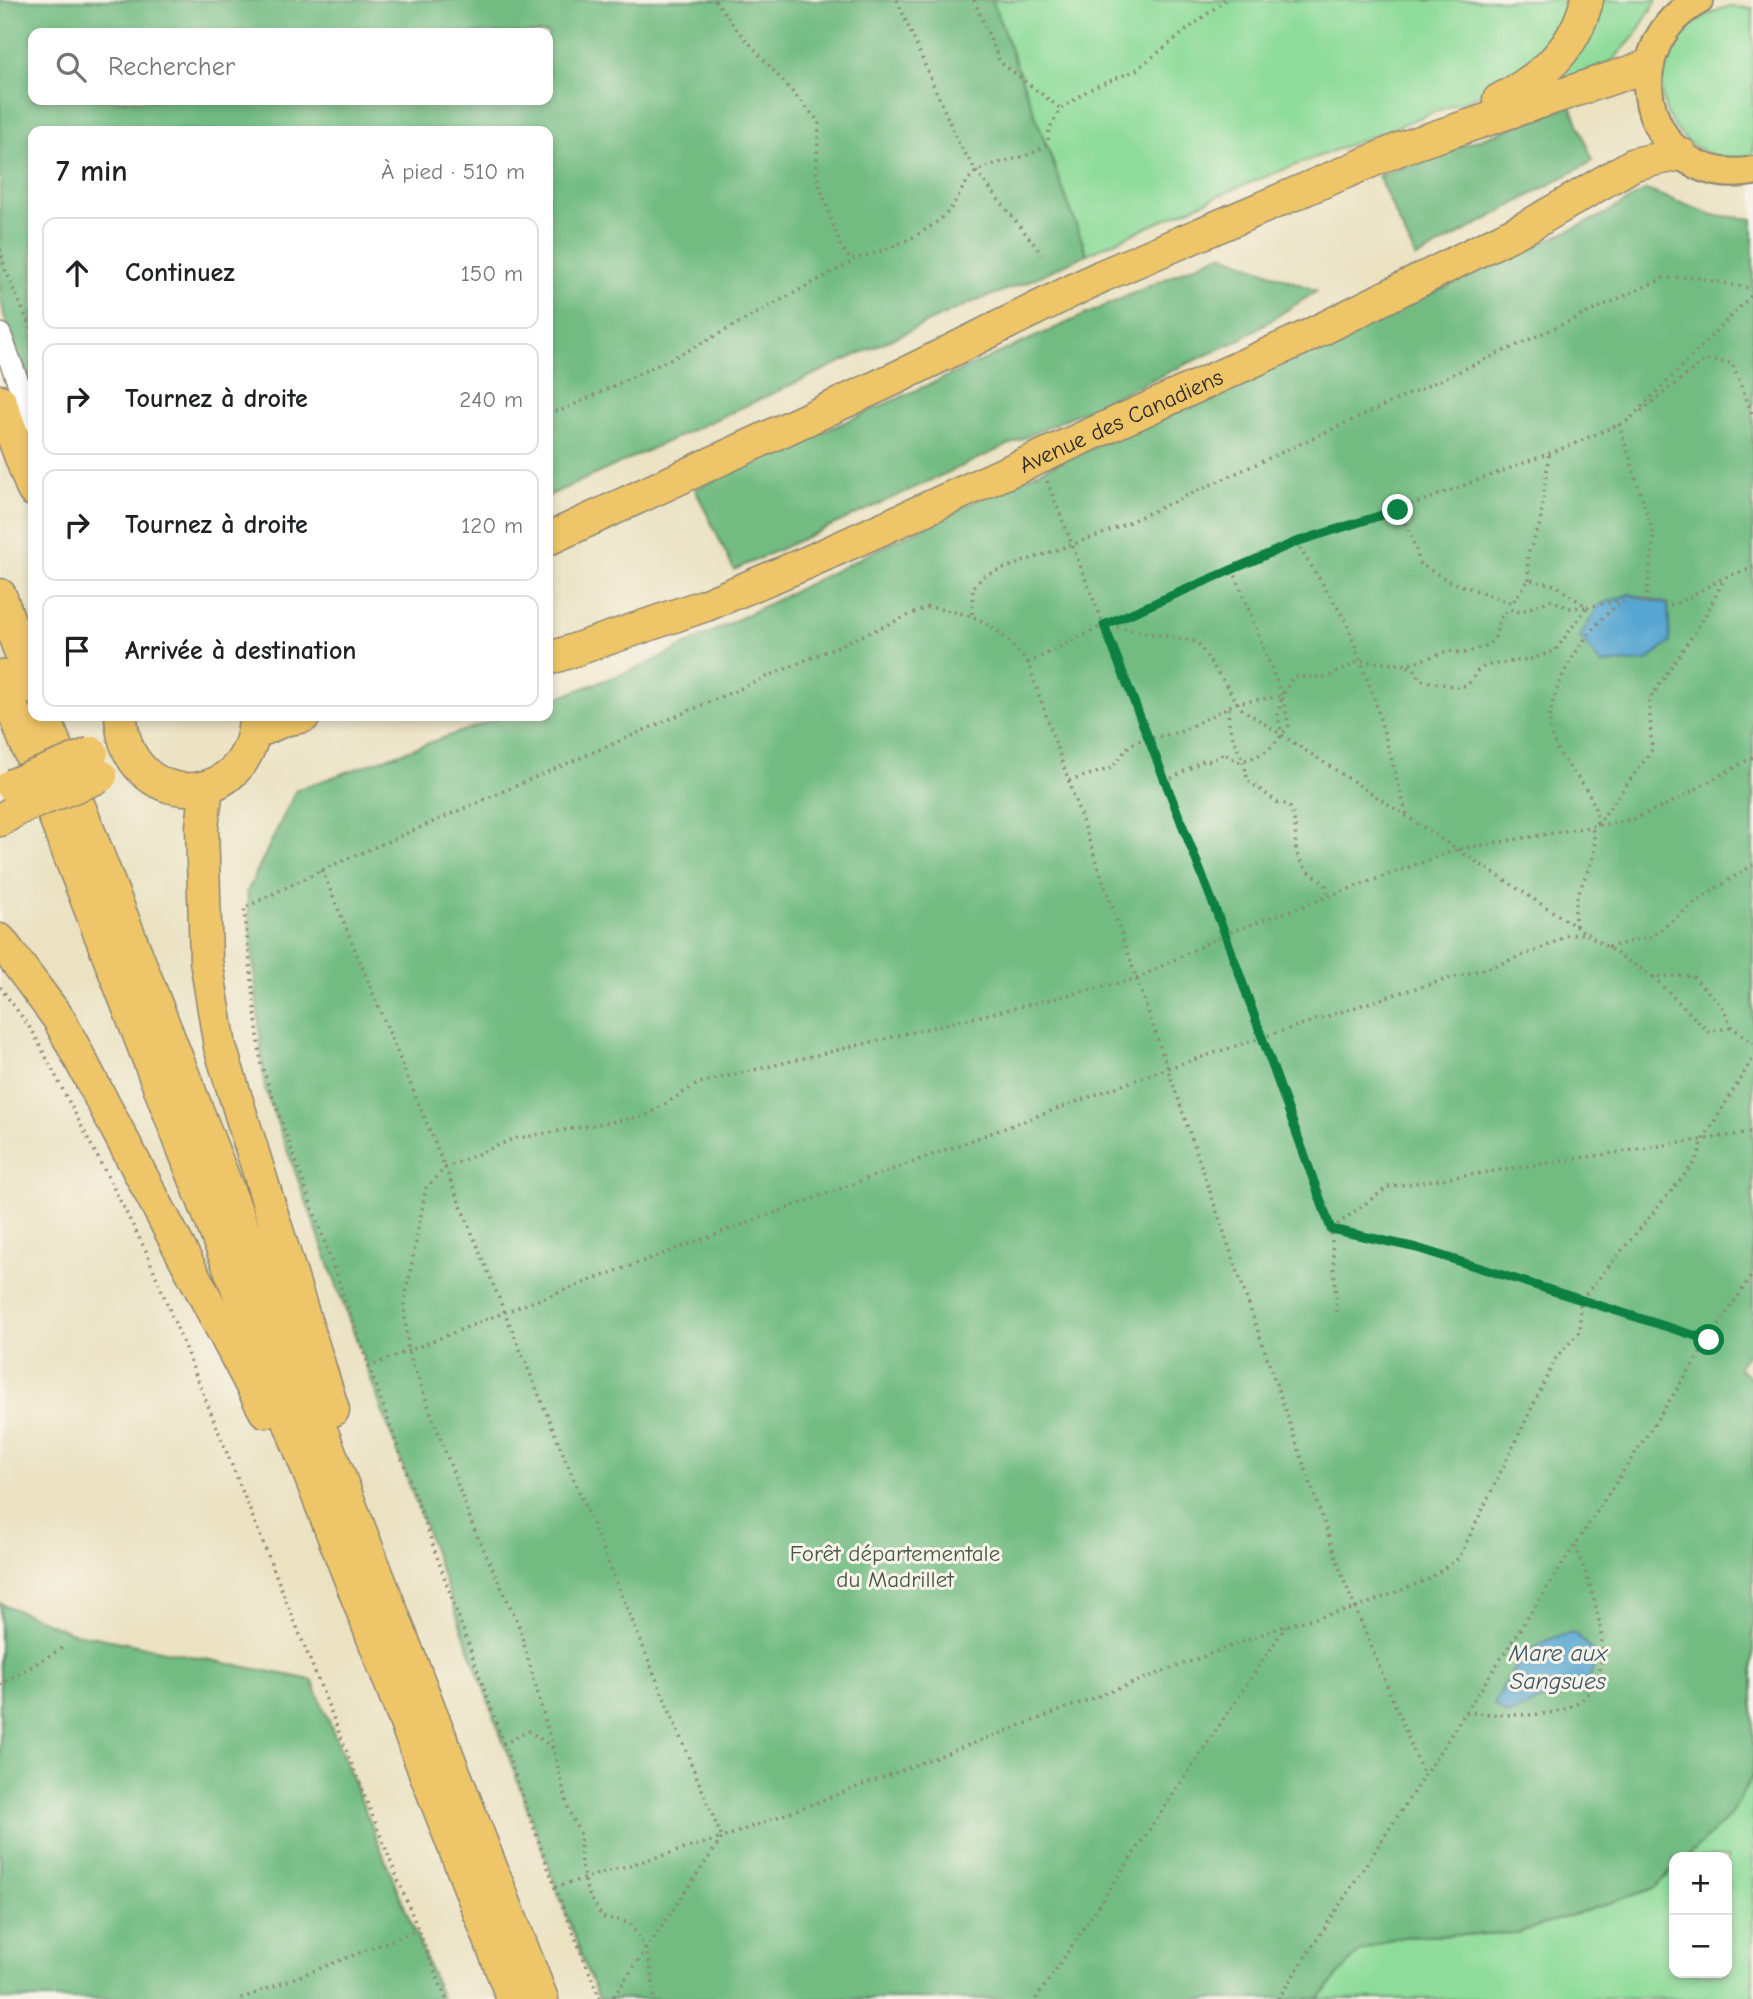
<!DOCTYPE html>
<html lang="fr">
<head>
<meta charset="utf-8">
<style>
	:root { --surface:#fff; --page:#f2f2f2; --text:#202124; --muted:#757577; --line:#e0e0e0 }
	body { margin:0; font-family:"Comic Neue",sans-serif; background:var(--page); color:var(--text) }
	.controls { position:absolute; right:21px; bottom:21px; display:grid; overflow:hidden; border-radius:14px; box-shadow:0 4px 10px #0003 }
	.controls button { width:63px; height:63px; display:grid; place-items:center; padding:0; border:0; border-bottom:2px solid var(--line); background:var(--surface); color:var(--text); font:35px sans-serif }
	.stop { position:absolute; width:21px; height:21px; margin:-16px; border:5px solid #0b8043; border-radius:50%; background:#fff }
	.stop.end { background:#0b8043; border-color:#fff; box-shadow:0 2px 7px #0008 }
	.list { margin:0; padding:0; list-style:none }
	h2 { display:flex; justify-content:space-between; align-items:center; height:91px; margin:0; padding:0 28px; font-size:30px }
	h2 small { font-size:23px; font-weight:400; color:var(--muted) }
	.list li { display:grid; grid-template-columns:46px 1fr auto; gap:21px; align-items:center; box-sizing:border-box; height:112px; margin:0 14px 14px; padding:0 14px; border:2px solid var(--line); border-radius:14px }
	.list b { display:block; font-size:26px; white-space:nowrap }
	.list em { font-size:23px; font-style:normal; color:var(--muted) }
	.icon { flex:none; width:38px; height:38px; fill:none; stroke:currentColor; stroke-width:2; stroke-linecap:round; stroke-linejoin:round }
	.map { position:relative; flex:none; width:1753px; height:1999px; overflow:hidden }
	.search { position:absolute; background:var(--surface); box-shadow:0 4px 10px #0003; left:28px; top:28px; width:525px; height:77px; display:flex; align-items:center; gap:18px; box-sizing:border-box; padding:0 24px; border-radius:14px; color:var(--muted); font-size:26px }
	.panel { position:absolute; background:var(--surface); box-shadow:0 4px 10px #0003; left:28px; top:126px; width:525px; height:595px; border-radius:14px }
	.map>svg:first-child { display:block }
	.green { fill:#8edc9a; stroke:#5c8462; stroke-width:2 }
	.forest { fill:#72bc82; stroke:#4e7456; stroke-width:2; fill-rule:evenodd }
	.water { fill:#57a6d1; stroke:#41687e; stroke-width:2 }
	.lines { fill:none; stroke-linecap:round; stroke-linejoin:round }
	.minor-casing { stroke:#8b8676; stroke-width:24 }
	.major-casing { stroke:#8b8676; stroke-width:32 }
	.highway-casing { stroke:#8b8676; stroke-width:35 }
	.path { stroke:#8b8676; stroke-width:3.5; stroke-dasharray:2 5; stroke-linecap:butt }
	.minor { stroke:#fff; stroke-width:21 }
	.major { stroke:#eec569; stroke-width:28 }
	.highway { stroke:#eec569; stroke-width:32 }
	.highway-bridge-casing { stroke:#8b8676; stroke-width:35; stroke-linecap:butt }
	.highway-bridge { stroke:#eec569; stroke-width:32 }
	.route { stroke:#0b8043; stroke-width:9 }
	.labels { text-anchor:middle; stroke-width:6; stroke-linejoin:round; paint-order:stroke }
	.street-label { font-size:23px; fill:#2b2b2b; stroke:#f7f3e8 }
	.park-label { font-size:23px; fill:#445747; stroke:#f7f3e8 }
	.water-label { font-size:24px; font-style:italic; fill:#3a5665; stroke:#f7f3e8 }
</style>
</head>
<body>
<div class="map">
<svg width="1753" height="1999" viewBox="0 0 1753 1999">
	<rect width="100%" height="100%" fill="#f7f3e8"/>
	<filter id="ink" filterUnits="userSpaceOnUse"><feTurbulence type="fractalNoise" baseFrequency=".0143" numOctaves="2"/><feDisplacementMap in="SourceGraphic" scale="14" xChannelSelector="R" yChannelSelector="G"/><feConvolveMatrix kernelMatrix="1 2 1 2 8 2 1 2 1" color-interpolation-filters="sRGB"/></filter>
	<filter id="wash" filterUnits="userSpaceOnUse"><feTurbulence type="fractalNoise" baseFrequency=".00686" numOctaves="4" result="noise"/><feDisplacementMap in="SourceGraphic" scale="28" xChannelSelector="R" yChannelSelector="G"/><feGaussianBlur stdDeviation="1.57" result="paint"/><feColorMatrix in="noise" values="0 0 0 0 0 0 0 0 0 0 0 0 0 0 0 0 0 1.4 0 .05"/><feComposite in="paint" operator="in"/></filter>
	<g filter="url(#wash)">
		<rect width="100%" height="100%" fill="#ebe2c2"/>
		<g class="green">
			<path d="M992,0h583l-17,39 -50,45 -272,104 -149,66z"/>
			<path d="M1597,0h60l-24,38 -20,22 -76,31z"/>
			<path d="M1728,7l25,1v149c-101,15 -132,-121 -25,-150z"/>
			<path d="M1753,1774v225h-435l42,-48 38,-14 119,-4 138,-45 19,-19v104h53v-116h-40l44,-42z"/>
		</g>
		<g class="forest">
			<path d="M0,0h992l95,254 -60,28 -59,22 -420,192v-365h-515v262l-29,-77 -4,-25zM33,33h515v67h-515z"/>
			<path d="M1571,106l22,55 -177,97 -38,-82z"/>
			<path d="M1646,190l67,25 40,4v1129l-15,19 15,13v394l-22,41 -44,42h-13v12l-19,19 -138,45 -120,4 -37,14 -42,48h-719l-14,-33 -320,-877 -18,-197 49,-102 209,-74h43v-15l96,-35 341,-170 616,-280z"/>
			<path d="M1221,254l96,37 -78,49 -505,230 -39,-81z"/>
			<path d="M0,1603l70,29 242,48 130,319h-442z"/>
		</g>
		<g class="water">
			<path d="M1629,594l39,10 2,38 -23,19 -46,3 -21,-27 19,-32z"/>
			<path d="M1576,1633l19,21c-3,42 -23,38 -56,47 -10,4 -20,9 -31,14l-14,-10c17,-37 38,-69 82,-72z"/>
		</g>
	</g>
	<g filter="url(#ink)">
		<g class="lines">
			<g class="minor-casing">
				<path id="minor" d="M0,334l33,88"/>
			</g>
			<g class="major-casing">
				<path id="major" d="M1699,0c-92,50 -50,190 54,171"/>
			</g>
			<g class="highway-casing">
				<g id="highway">
					<path d="M1499,100c43,-22 76,-51 88,-100"/>
					<path d="M0,401l33,89"/>
					<path d="M548,539l350,-162 204,-101 300,-128 246,-82"/>
					<path d="M0,595l33,93"/>
					<path id="s1" d="M548,659l158,-54 100,-42 500,-226 224,-112 104,-61 47,-10"/>
					<path d="M0,676l513,1323"/>
					<path d="M44,716l498,1283"/>
					<path d="M121,716c4,98 132,97 134,0"/>
					<path d="M255,733l29,-13 20,-4"/>
					<path d="M207,787l-5,40 4,133 14,87 113,363"/>
					<path d="M0,820l20,-12"/>
					<path d="M0,940l59,79 206,392"/>
				</g>
			</g>
			<g class="path">
				<path d="M715,0l20,27 84,95 -3,53 24,70 11,15c34,-9 70,-22 96,-47 11,-11 18,-36 32,-43 23,-11 50,-10 69,-27l1,-14 12,-20 29,-20 46,-19 89,-70"/>
				<path d="M897,0l61,142 18,29 66,83"/>
				<path d="M974,0l26,62 61,47"/>
				<path d="M0,249l5,20 28,64"/>
				<path d="M1641,411l64,-51 27,3 21,53"/>
				<path d="M548,413l17,-4 124,-59 164,-89"/>
				<path d="M1619,424l35,112 -8,67"/>
				<path d="M1047,481l178,453 106,295 86,19 292,92"/>
				<path d="M1398,511l13,23 9,30 29,17 63,22 17,-23 26,5 32,22 42,-8 45,6 51,-28 28,-9"/>
				<path d="M1296,542l50,79 29,80 32,114"/>
				<path d="M1233,569l49,127 -4,19 4,20"/>
				<path d="M1529,580l-2,-23 13,-33 9,-70"/>
				<path d="M972,614l1,-27 12,-12 120,-42 559,-255 29,-1 60,12"/>
				<path d="M1105,625l191,-83 102,-32 171,-64 60,-26 124,-126"/>
				<path d="M1028,663l76,-38 93,17 45,67 411,268 38,-2 31,31 10,21 21,17"/>
				<path d="M1408,666l7,4 5,10 37,7 11,-2 11,-16 10,-4 42,-6 24,-8 32,-44"/>
				<path d="M1229,708c-4,27 17,47 18,72l30,22 12,3c17,36 -11,48 36,78l4,13"/>
				<path d="M1069,781l43,-13 17,-22 8,-5 43,-9 56,-29 46,-7"/>
				<path d="M1165,782l39,-22 8,1 12,-8 14,9c30,-8 33,-13 51,-37l-7,-29 11,-19h34l33,-16 47,4 41,-14 18,2 22,-8 7,-8 5,-19 9,-9 11,3 31,-12 18,8 18,-1"/>
				<path d="M1597,823c0,-38 -37,-54 -46,-90 -9,-40 40,-114 73,-132"/>
				<path d="M1597,825l55,-75 -3,-50 55,-82 20,-39"/>
				<path d="M322,870l400,968 565,-213 69,-17 71,-28 32,-22 98,-202 23,-24v-31l116,-140 7,-21 50,-82"/>
				<path d="M1576,926c-8,-41 30,-63 15,-100"/>
				<path d="M1608,947l43,-10 56,-43 46,-29"/>
				<path d="M1653,977l56,55 23,-5"/>
				<path d="M0,987l33,45 113,219 300,748"/>
				<path d="M1337,1312l-6,-83 57,-42 365,-55"/>
				<path d="M368,1367l137,-55 663,-244 234,-76 89,-25 52,-19 25,-13 20,-1"/>
				<path d="M0,1685l64,-38"/>
				<path d="M1466,1712c26,2 77,7 101,-4 64,-27 24,-118 8,-164"/>
				<path d="M503,1744l26,-13 24,17 16,63 11,23 1,31 6,26 15,26 28,6c18,27 23,43 24,76"/>
				<path d="M553,1748l-35,-125 -44,-94 -66,-178 -4,-46 22,-117 19,-20 68,-29 132,-23 54,-33 437,-104 89,-45 234,-85 172,-29 40,-17 82,-46"/>
				<path d="M555,1887l167,-49 -110,161"/>
				<path d="M241,1999l177,-69"/>
				<path d="M600,1999l-45,-112 -294,-823 -17,-156 78,-38 606,-263c55,9 64,14 100,56l315,915 81,198"/>
				<path d="M1036,1999l250,-373"/>
				<path d="M1278,1999l475,-726"/>
			</g>
			<use href="#minor" class="minor"/>
			<use href="#major" class="major"/>
			<use href="#highway" class="highway"/>
			<g class="highway-bridge-casing">
				<g id="highway-bridge">
					<path d="M12,785l80,-32"/>
					<path d="M20,808l81,-32"/>
				</g>
			</g>
			<use href="#highway-bridge" class="highway-bridge"/>
		</g>
	</g>
	<g class="lines" filter="url(#ink)">
		<path class="route" d="M1398,510l-102,32 -192,83 121,309 106,295 86,19 292,92"/>
	</g>
	<g class="labels">
		<g class="street-label">
			<text dy="8" stroke="none"><textPath href="#s1" startOffset="621">Avenue des Canadiens</textPath></text>
		</g>
		<g class="park-label">
			<text x="895" y="1561">Forêt départementale<tspan x="895" dy="26">du Madrillet</tspan></text>
		</g>
		<g class="water-label">
			<text x="1558" y="1661">Mare aux<tspan x="1558" dy="28">Sangsues</tspan></text>
		</g>
	</g>
</svg>
<div class="controls">
<button>+</button>
<button>−</button>
</div>
<div class="stop" style="left:1709px;top:1340px"></div>
<div class="stop end" style="left:1398px;top:510px"></div>
<div class="search"><svg class="icon" aria-label="search" viewBox="0 0 24 24"><circle cx="10" cy="10" r="6"/><path d="M15 15l6 6"/></svg>Rechercher</div>
<section class="panel">
<h2>7 min<small>À pied · 510 m</small></h2>
<ul class="list">
<li><svg class="icon" aria-label="ahead" viewBox="0 0 24 24"><path d="M12 20V5M6 11l6-6 6 6"/></svg><div><b>Continuez</b></div><em>150 m</em></li>
<li><svg class="icon" aria-label="right" viewBox="0 0 24 24"><path d="M7 20v-9h11M14 6l5 5-5 5"/></svg><div><b>Tournez à droite</b></div><em>240 m</em></li>
<li><svg class="icon" aria-label="right" viewBox="0 0 24 24"><path d="M7 20v-9h11M14 6l5 5-5 5"/></svg><div><b>Tournez à droite</b></div><em>120 m</em></li>
<li><svg class="icon" aria-label="arrive" viewBox="0 0 24 24"><path d="M6 21V4h12l-3 4 3 4H6"/></svg><div><b>Arrivée à destination</b></div></li>
</ul>
</section>
</div>
</body>
</html>
